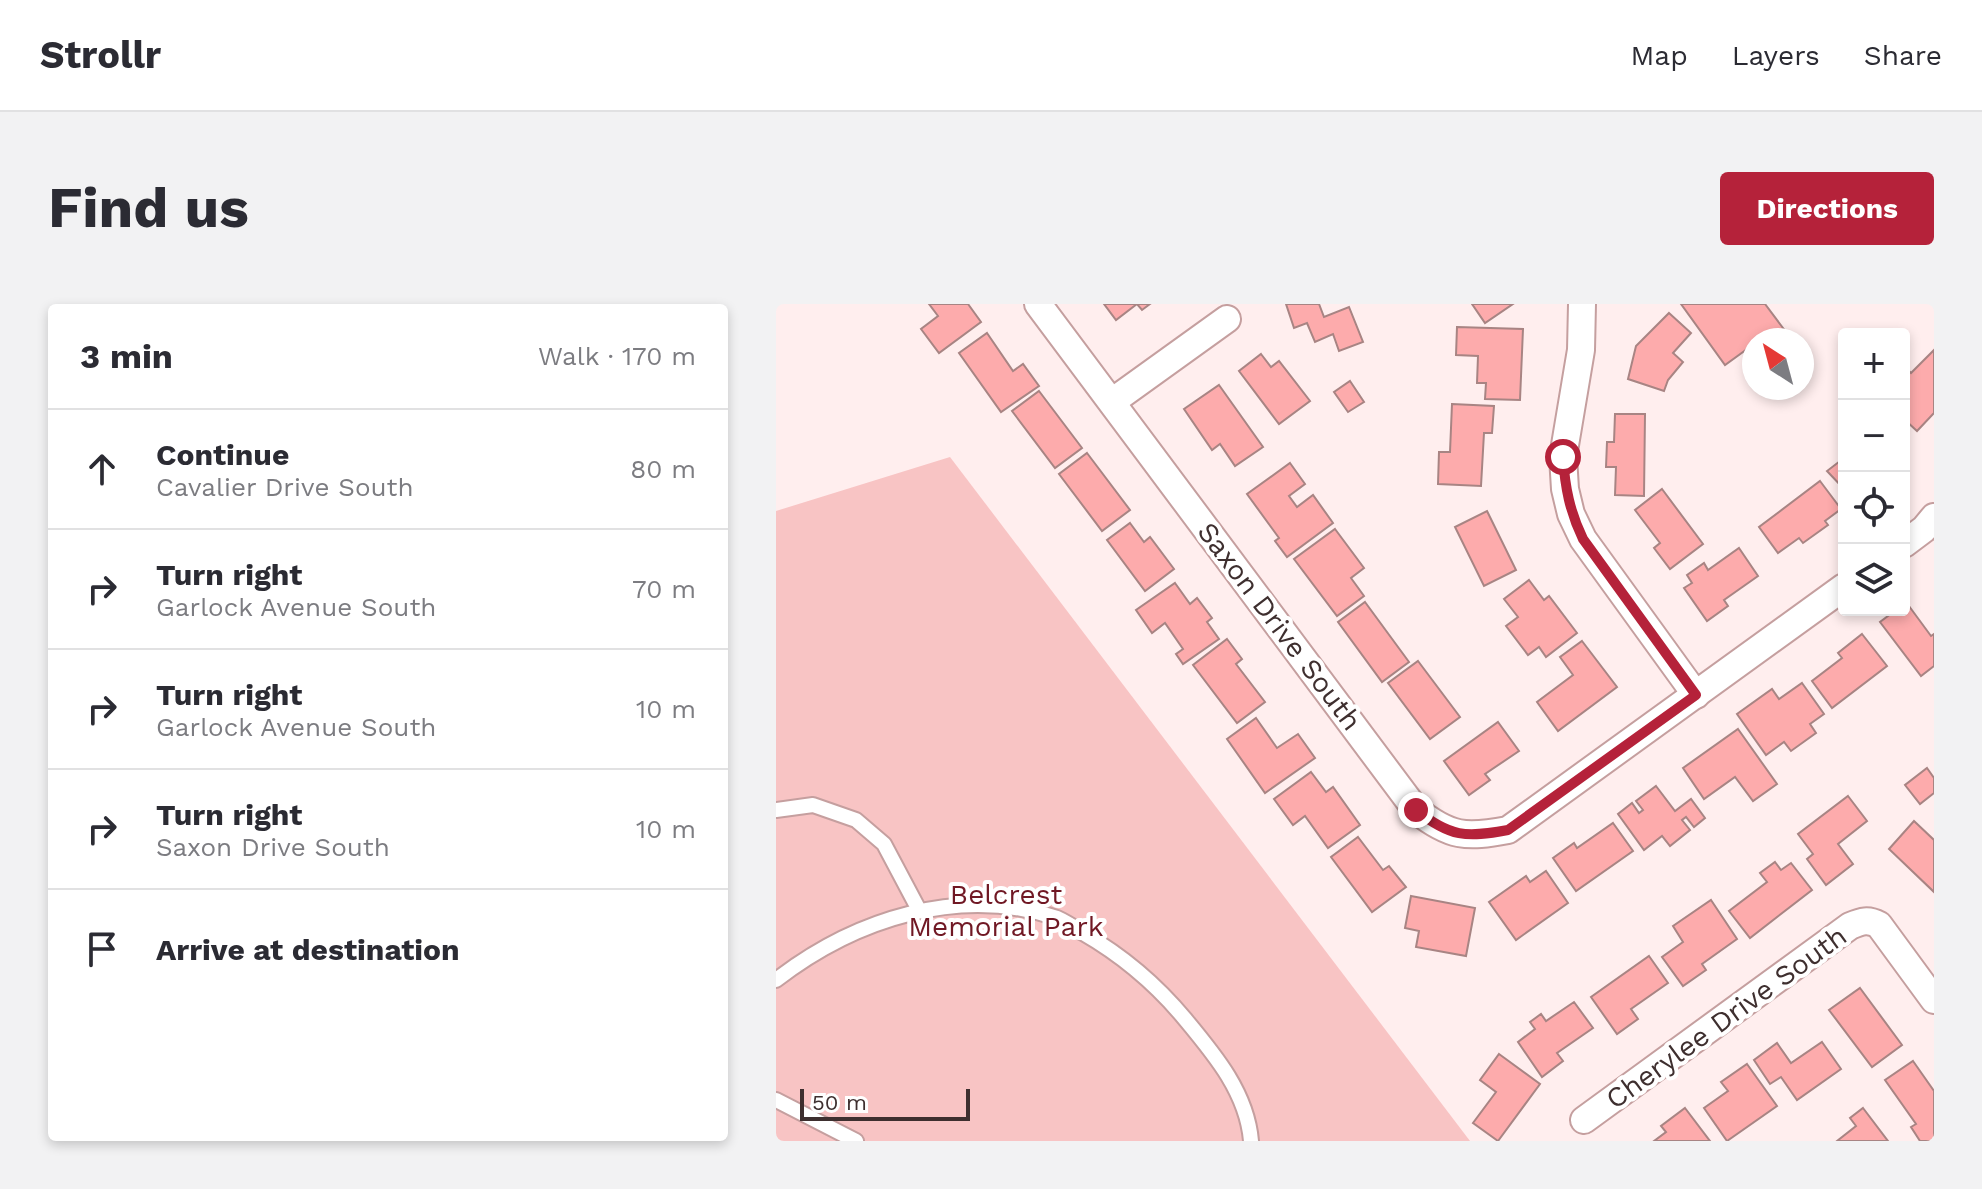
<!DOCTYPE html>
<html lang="en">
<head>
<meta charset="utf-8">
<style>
	:root { --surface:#fff; --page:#f2f2f3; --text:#2b2b33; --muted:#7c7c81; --line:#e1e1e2; --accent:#b5223a }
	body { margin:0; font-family:"Work Sans",sans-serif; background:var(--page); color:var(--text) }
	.controls { position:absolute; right:24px; top:24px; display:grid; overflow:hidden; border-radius:8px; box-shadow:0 4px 12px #0003 }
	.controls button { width:72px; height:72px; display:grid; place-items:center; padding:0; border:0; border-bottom:2px solid var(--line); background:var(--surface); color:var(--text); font:40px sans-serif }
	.compass { position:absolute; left:966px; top:24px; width:72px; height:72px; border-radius:50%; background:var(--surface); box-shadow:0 4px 12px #0003; rotate:324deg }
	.scale { position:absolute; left:24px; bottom:20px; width:170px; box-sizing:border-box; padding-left:8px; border:4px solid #3e2f2f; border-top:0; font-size:22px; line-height:28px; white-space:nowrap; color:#3e2f2f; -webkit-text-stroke:6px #fff; paint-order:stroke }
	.stop { position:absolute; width:24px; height:24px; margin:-18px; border:6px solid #b5223a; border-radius:50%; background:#fff }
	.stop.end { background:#b5223a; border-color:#fff; box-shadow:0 2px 8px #0008 }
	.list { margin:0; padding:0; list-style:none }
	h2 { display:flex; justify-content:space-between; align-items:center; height:104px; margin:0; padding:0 32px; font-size:34px }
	h2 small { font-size:26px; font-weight:400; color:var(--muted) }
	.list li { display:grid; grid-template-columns:52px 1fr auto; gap:24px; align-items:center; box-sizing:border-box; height:120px; padding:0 32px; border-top:2px solid var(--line) }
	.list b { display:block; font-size:30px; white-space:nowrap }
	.list p { margin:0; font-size:26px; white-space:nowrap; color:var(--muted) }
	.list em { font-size:26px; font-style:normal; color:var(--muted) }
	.icon { flex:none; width:44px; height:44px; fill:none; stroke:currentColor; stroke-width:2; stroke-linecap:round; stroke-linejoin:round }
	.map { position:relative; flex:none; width:1158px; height:837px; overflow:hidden; border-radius:8px }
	header { display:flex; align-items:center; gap:48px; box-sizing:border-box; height:112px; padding:0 40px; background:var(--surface); border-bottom:2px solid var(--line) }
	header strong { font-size:38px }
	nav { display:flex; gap:44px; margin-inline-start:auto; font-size:28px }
	.intro { display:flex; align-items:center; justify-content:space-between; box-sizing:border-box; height:192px; padding:0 48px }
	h1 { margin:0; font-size:56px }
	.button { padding:20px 36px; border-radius:8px; background:var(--accent); color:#fff; font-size:28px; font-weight:700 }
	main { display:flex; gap:48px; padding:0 48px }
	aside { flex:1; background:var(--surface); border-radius:8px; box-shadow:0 4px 12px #0003 }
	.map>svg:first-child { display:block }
	.green { fill:#f8c4c4 }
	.building { fill:#fdabac; stroke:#a88483; stroke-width:2 }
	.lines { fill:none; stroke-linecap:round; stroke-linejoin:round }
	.lane-casing { stroke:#c59f9f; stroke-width:18 }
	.street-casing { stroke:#c59f9f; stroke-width:30 }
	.lane { stroke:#fff; stroke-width:14 }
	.street { stroke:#fff; stroke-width:26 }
	.route { stroke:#b5223a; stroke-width:10 }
	.labels { text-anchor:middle; stroke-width:8; stroke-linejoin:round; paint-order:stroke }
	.street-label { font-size:28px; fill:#3e2f2f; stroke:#fff }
	.park-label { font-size:28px; fill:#701824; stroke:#fff }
</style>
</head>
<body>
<header>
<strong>Strollr</strong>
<nav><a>Map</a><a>Layers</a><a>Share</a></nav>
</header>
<div class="intro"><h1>Find us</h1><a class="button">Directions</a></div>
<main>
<aside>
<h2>3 min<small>Walk · 170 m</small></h2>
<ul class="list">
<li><svg class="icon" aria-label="ahead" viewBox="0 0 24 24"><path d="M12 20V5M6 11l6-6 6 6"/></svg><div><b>Continue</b><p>Cavalier Drive South</p></div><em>80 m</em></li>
<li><svg class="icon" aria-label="right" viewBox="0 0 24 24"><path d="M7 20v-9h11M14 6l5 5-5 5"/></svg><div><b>Turn right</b><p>Garlock Avenue South</p></div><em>70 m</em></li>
<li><svg class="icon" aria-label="right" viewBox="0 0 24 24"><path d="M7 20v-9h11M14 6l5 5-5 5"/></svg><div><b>Turn right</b><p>Garlock Avenue South</p></div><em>10 m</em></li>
<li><svg class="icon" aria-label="right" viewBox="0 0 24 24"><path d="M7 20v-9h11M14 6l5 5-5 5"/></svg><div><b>Turn right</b><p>Saxon Drive South</p></div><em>10 m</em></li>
<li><svg class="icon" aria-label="arrive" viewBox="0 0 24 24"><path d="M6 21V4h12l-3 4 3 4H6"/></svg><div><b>Arrive at destination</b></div></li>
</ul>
</aside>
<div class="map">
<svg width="1158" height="837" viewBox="0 0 1158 837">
	<rect width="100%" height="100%" fill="#fee"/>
	<path class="green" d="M174,153l520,684h-694v-630z"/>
	<g class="building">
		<path d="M153,0h39l13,18 -42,31 -18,-24 17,-13z"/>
		<path d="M328,0h46l-8,6 -5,-6 -21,16z"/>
		<path d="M510,0h33l5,13 25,-10 14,35 -24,9 -6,-17 -18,8 -8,-19 -13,5z"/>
		<path d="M696,0h41l-28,19z"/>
		<path d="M905,0h84l27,36h-38v4l-29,21z"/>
		<path d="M893,9l22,20 -18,20 10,9 -15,18 -4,11 -36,-12 8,-33z"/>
		<path d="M681,23l66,2 -3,71 -35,-1 1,-16h-9l1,-27 -22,-1z"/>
		<path d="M211,29l26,38 10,-7 16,22 -38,26 -42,-59z"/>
		<path d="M1158,46v63l-17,18 -13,-12v-49l2,-2 5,5z"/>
		<path d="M485,50l10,13 8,-6 31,40 -31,23 -40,-53z"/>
		<path d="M574,77l14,21 -16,10 -14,-20z"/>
		<path d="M443,81l44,62 -28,19 -15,-22 -8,6 -28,-41z"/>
		<path d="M263,87l43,57 -27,20 -43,-57z"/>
		<path d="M676,100l42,2 -2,27h-8l-3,53 -43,-2 1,-32h11z"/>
		<path d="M839,110h30l-1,82 -29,-1 1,-28h-10l1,-25h7z"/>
		<path d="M311,149l43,57 -28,21 -43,-57z"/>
		<path d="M1068,154v31l-17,-18z"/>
		<path d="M514,159l15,21 -16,12 8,11 16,-12 20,28 -46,34 -12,-16 4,-3 -32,-44z"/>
		<path d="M1044,177l21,28 -16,12 3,4 -25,18 -4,-5 -21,15 -19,-26z"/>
		<path d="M886,185l41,55 -33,25 -16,-21 6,-5 -25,-33z"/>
		<path d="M711,207l29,59 -32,16 -29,-59z"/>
		<path d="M354,219l14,19 6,-5 24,32 -29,22 -38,-51z"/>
		<path d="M559,225l29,39 -13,10 13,18 -27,20 -43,-57z"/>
		<path d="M963,244l19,28 -34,24 4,6 -21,15 -23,-33 8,-5 -5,-8 17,-12 4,7z"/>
		<path d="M753,276l15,20 5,-4 28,37 -31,24 -7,-10 -11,8 -22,-29 12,-9 -14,-18z"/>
		<path d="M399,279l15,21 7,-6 15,20 -5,4 12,17 -36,25 -7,-10 7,-5 -18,-26 -13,10 -16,-23z"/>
		<path d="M589,298l44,60 -27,20 -44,-60z"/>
		<path d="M1130,298l25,34 3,-2v32l-13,10 -41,-54 16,-12h8z"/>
		<path d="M1086,330l25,32 -55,42 -20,-27 30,-23 -4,-5z"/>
		<path d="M451,335l15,20 -6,5 29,38 -28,21 -44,-58z"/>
		<path d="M806,337l35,46 -59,44 -21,-29 36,-27 -13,-18z"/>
		<path d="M642,357l42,56 -30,22 -42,-56z"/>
		<path d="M1026,379l22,31 -14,10 6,9 -25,18 -7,-9 -18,13 -29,-41 35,-25 7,10z"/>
		<path d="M480,414l21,30 21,-14 17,24 -50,35 -38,-54z"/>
		<path d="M722,418l21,29 -34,23 5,6 -21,15 -25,-34z"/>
		<path d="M962,425l39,55 -24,17 -18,-24 -31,22 -21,-31z"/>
		<path d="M1151,464l7,10v15l-14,11 -15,-19z"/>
		<path d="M535,468l15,20 7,-5 27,38 -32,23 -23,-32 -12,9 -19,-26z"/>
		<path d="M880,482l19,25 16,-12 14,19 -11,9 -8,-10 -4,3 8,10 -20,16 -8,-10 -18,14 -26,-36 14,-11 7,10 4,-3 -7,-9z"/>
		<path d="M1072,492l19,25 -29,23 15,20 -27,21 -19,-26 6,-5 -15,-20z"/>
		<path d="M1138,517l20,19v52l-45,-43z"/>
		<path d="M837,519l20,28 -57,40 -23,-33 21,-15 3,5z"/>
		<path d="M582,533l25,33 6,-4 17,21 -34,25 -41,-55z"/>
		<path d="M999,558l6,8 10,-7 21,27 -62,48 -21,-27 38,-29 -7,-9z"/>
		<path d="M770,567l22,32 -52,37 -27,-38 37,-26 4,6z"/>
		<path d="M635,592l64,12 -9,48 -50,-9 3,-16 -14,-3z"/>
		<path d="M935,596l26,39 -35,25 4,6 -23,16 -21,-29 21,-15 -10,-16z"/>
		<path d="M873,652l19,27 -37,26 7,10 -21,15 -26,-37z"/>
		<path d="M1084,684l42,57 -30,22 -43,-57z"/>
		<path d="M798,698l19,26 -36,25 6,8 -21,16 -24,-35 17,-13 -5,-7 11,-8 5,7z"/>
		<path d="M1046,738l19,27 -44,31 -16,-23 -11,7 -16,-24 23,-17 14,20z"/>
		<path d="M723,750l41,30 -42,57 -25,-18 23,-31 -16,-12z"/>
		<path d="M1137,757l21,30v48l-2,2h-12l-9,-14 5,-3 -31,-44z"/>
		<path d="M971,760l30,42 -50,35 -23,-33 24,-17 -7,-9z"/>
		<path d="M909,804l25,33h-56l12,-9 -5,-6z"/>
		<path d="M1087,804l25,33h-51l19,-15 -6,-8z"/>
	</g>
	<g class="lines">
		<g class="lane-casing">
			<g id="lane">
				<path d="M0,506l37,-5 43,15 28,24 35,66"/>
				<path d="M0,676c79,-61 183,-95 281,-62 9,4 18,10 26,15 40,23 73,51 102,86 30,36 62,74 66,122"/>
				<path d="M0,796l80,41"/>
			</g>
		</g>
		<g class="street-casing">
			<g id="street">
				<path d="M262,0l378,506c34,27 50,28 92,20l336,-243"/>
				<path d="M806,0l-1,46 -18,107 2,32 6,25 12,25 113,156"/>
				<path d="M337,97l114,-82"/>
				<path d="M1128,240l20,-15 10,-12"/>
				<path d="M808,816l266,-194c12,-5 18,-7 29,-1l55,75"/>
			</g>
		</g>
		<use href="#lane" class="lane"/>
		<use href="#street" class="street"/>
	</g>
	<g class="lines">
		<path class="route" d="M640,506c34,27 50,28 92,20l188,-135 -113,-156c-13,-27 -18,-51 -20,-82"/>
	</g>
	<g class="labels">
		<g class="street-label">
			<text transform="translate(504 322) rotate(53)" y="10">Saxon Drive South</text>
			<text transform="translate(950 713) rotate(-36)" y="10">Cherylee Drive South</text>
		</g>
		<g class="park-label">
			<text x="230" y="600">Belcrest<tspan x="230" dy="32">Memorial Park</tspan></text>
		</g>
	</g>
</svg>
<div class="controls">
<button>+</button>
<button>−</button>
<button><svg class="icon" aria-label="locate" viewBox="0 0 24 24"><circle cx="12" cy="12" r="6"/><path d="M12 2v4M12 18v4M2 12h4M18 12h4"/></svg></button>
<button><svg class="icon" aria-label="layers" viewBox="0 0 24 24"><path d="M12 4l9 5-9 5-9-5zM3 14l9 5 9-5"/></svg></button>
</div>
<svg class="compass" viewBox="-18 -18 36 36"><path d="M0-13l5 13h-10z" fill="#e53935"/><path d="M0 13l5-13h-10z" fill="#7c7c81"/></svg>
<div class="scale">50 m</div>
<div class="stop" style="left:787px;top:153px"></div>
<div class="stop end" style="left:640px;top:506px"></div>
</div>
</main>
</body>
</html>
